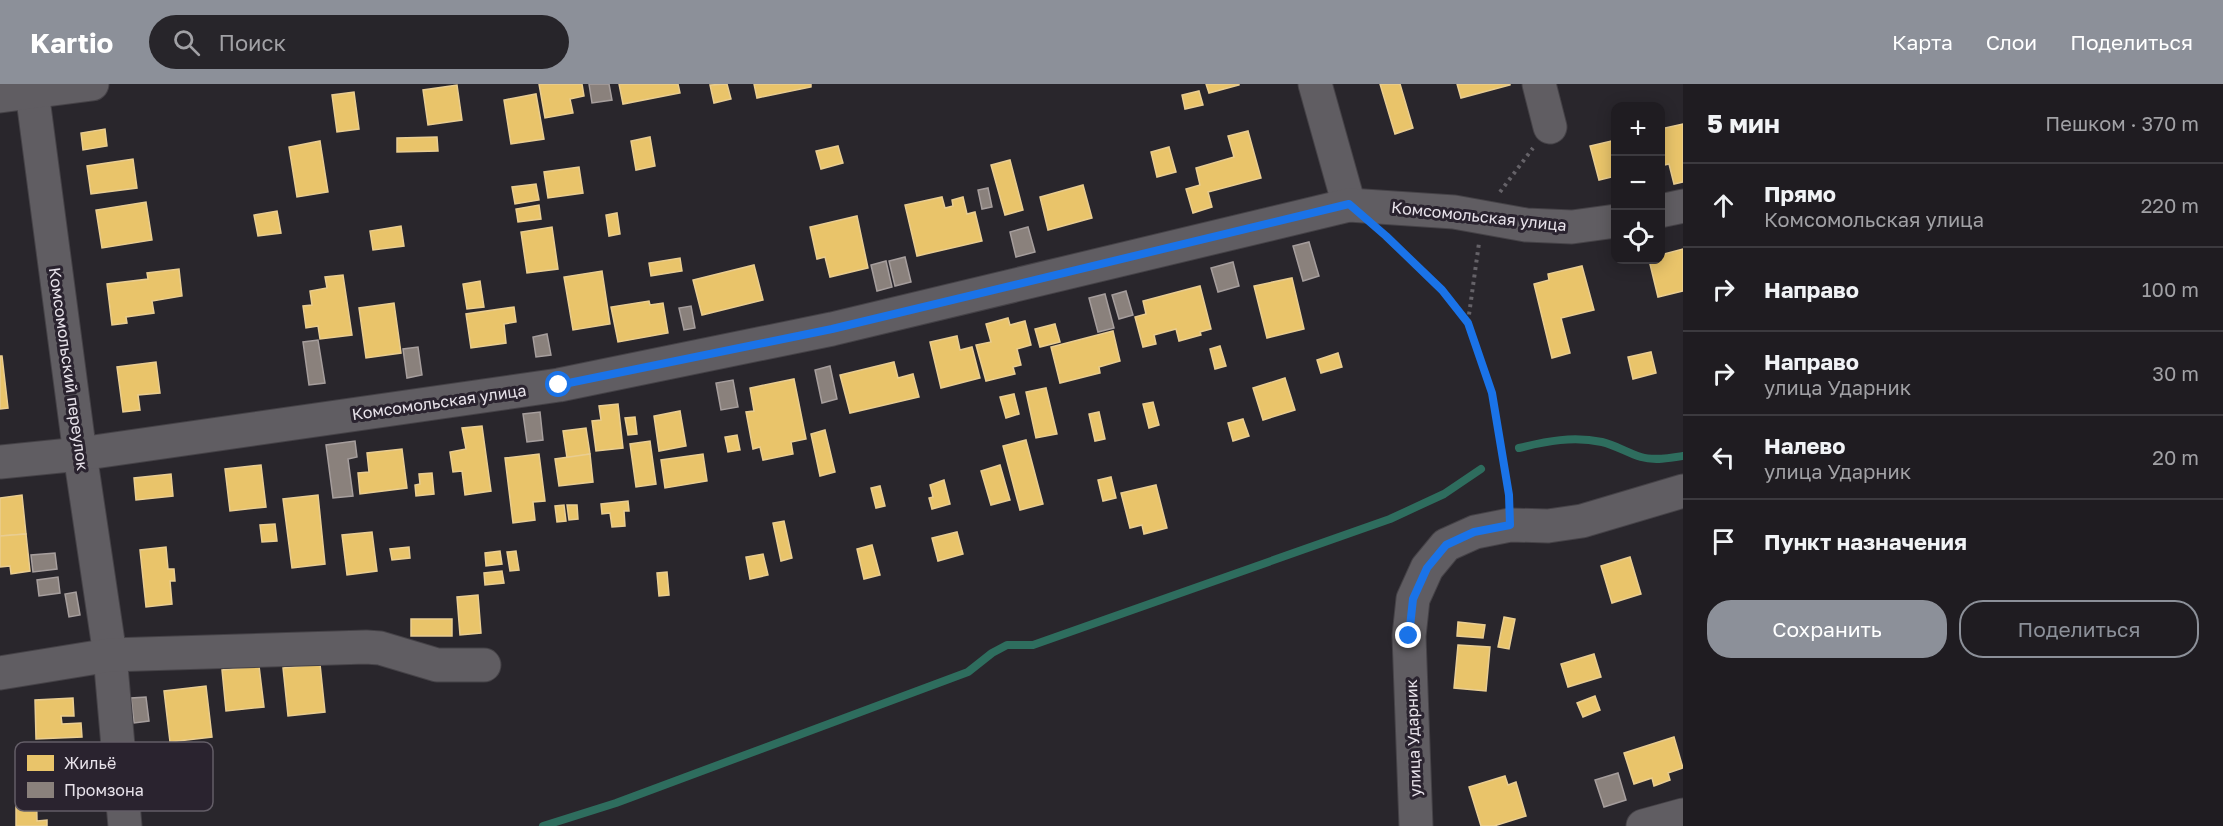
<!DOCTYPE html>
<html lang="ru">
<head>
<meta charset="utf-8">
<style>
	:root { --surface:#1f1c21; --page:#27252a; --text:#f1f3f6; --muted:#a1a1a5; --line:#3c3a3f; --accent:#8c9099 }
	body { margin:0; font-family:"Golos Text",sans-serif; background:var(--page); color:var(--text) }
	.controls { position:absolute; right:18px; top:18px; display:grid; overflow:hidden; border-radius:12px; box-shadow:0 3px 15px #0003 }
	.controls button { width:54px; height:54px; display:grid; place-items:center; padding:0; border:0; border-bottom:2px solid var(--line); background:var(--surface); color:var(--text); font:30px sans-serif }
	.stop { position:absolute; width:18px; height:18px; margin:-14px; border:4px solid #1a73e8; border-radius:50%; background:#fff }
	.stop.end { background:#1a73e8; border-color:#fff; box-shadow:0 2px 6px #0008 }
	.list { margin:0; padding:0; list-style:none }
	h2 { display:flex; justify-content:space-between; align-items:center; height:78px; margin:0; padding:0 24px; font-size:26px }
	h2 small { font-size:20px; font-weight:400; color:var(--muted) }
	.list li { display:grid; grid-template-columns:39px 1fr auto; gap:18px; align-items:center; box-sizing:border-box; height:84px; padding:0 24px; border-top:2px solid var(--line) }
	.list b { display:block; font-size:22px; white-space:nowrap }
	.list p { margin:0; font-size:20px; white-space:nowrap; color:var(--muted) }
	.list em { font-size:20px; font-style:normal; color:var(--muted) }
	.actions { display:flex; gap:12px; padding:18px 24px }
	.actions a { flex:1; padding:14px 0; border:2px solid var(--accent); border-radius:24px; text-align:center; font-size:21px; color:var(--accent) }
	.actions .main { background:var(--accent); color:#fff }
	.icon { flex:none; width:33px; height:33px; fill:none; stroke:currentColor; stroke-width:2; stroke-linecap:round; stroke-linejoin:round }
	.map { position:relative; flex:none; width:1683px; height:742px; overflow:hidden }
	header { display:flex; align-items:center; gap:36px; box-sizing:border-box; height:84px; padding:0 30px; background:var(--accent); color:#fff }
	header strong { font-size:28px }
	nav { display:flex; gap:33px; margin-inline-start:auto; font-size:21px }
	.search { width:420px; height:54px; background:var(--page); display:flex; align-items:center; gap:15px; box-sizing:border-box; padding:0 21px; border-radius:33px; color:var(--muted); font-size:22px }
	main { display:flex }
	aside { flex:1; background:var(--surface) }
	.map>svg:first-child { display:block }
	.homes { fill:#e9c46a; stroke:#e9cd91; stroke-width:1.5 }
	.industry { fill:#8a817c; stroke:#a69e9d; stroke-width:1.5 }
	.lines { fill:none; stroke-linecap:round; stroke-linejoin:round }
	.stream { stroke:#2e6d5e; stroke-width:8 }
	.minor-casing { stroke:#454247; stroke-width:35 }
	.path { stroke:#656268; stroke-width:4; stroke-dasharray:3 4.5; stroke-linecap:butt }
	.minor { stroke:#605d62; stroke-width:33 }
	.route { stroke:#1a73e8; stroke-width:8 }
	.labels { text-anchor:middle; stroke-width:6; stroke-linejoin:round; paint-order:stroke }
	.street-label { font-size:16px; fill:#e8e3eb; stroke:#2a232f }
	.key { fill:#2a232f; stroke:#635d67; stroke-width:1.5 }
	.key-label { font-size:16px; fill:#e8e3eb }
</style>
</head>
<body>
<header>
<strong>Kartio</strong>
<div class="search"><svg class="icon" aria-label="search" viewBox="0 0 24 24"><circle cx="10" cy="10" r="6"/><path d="M15 15l6 6"/></svg>Поиск</div>
<nav><a>Карта</a><a>Слои</a><a>Поделиться</a></nav>
</header>
<main>
<div class="map">
<svg width="1683" height="742" viewBox="0 0 1683 742">
	<rect width="100%" height="100%" fill="#29262c"/>
	<g class="homes">
		<path d="M539,0h43l2,12 -14,3 3,14 -28,5z"/>
		<path d="M619,0h59l2,9 -57,11z"/>
		<path d="M727,0l4,15 -17,4 -4,-18z"/>
		<path d="M754,0h57v3l-54,11z"/>
		<path d="M1206,0h33v1l-30,8z"/>
		<path d="M1380,0h20l13,44 -18,6z"/>
		<path d="M1457,0h53v1l-49,13z"/>
		<path d="M457,1l5,35 -34,5 -5,-35z"/>
		<path d="M1199,7l4,14 -18,4 -3,-14z"/>
		<path d="M354,8l5,37 -22,3 -5,-37z"/>
		<path d="M536,10l8,45 -33,5 -7,-44z"/>
		<path d="M1683,40v58l-9,2 -5,-20 -9,2v-37z"/>
		<path d="M105,45l2,17 -24,4 -2,-17z"/>
		<path d="M1248,47l13,47 -53,14 4,15 -19,6 -7,-24 14,-4 -4,-17 38,-11 -6,-21z"/>
		<path d="M437,53l1,14 -41,1v-14z"/>
		<path d="M650,53l5,29 -19,4 -5,-29z"/>
		<path d="M1616,56v36l-17,4 -9,-34z"/>
		<path d="M320,57l8,51 -31,5 -8,-50z"/>
		<path d="M838,62l5,17 -22,6 -5,-18z"/>
		<path d="M1169,63l7,25 -19,5 -6,-25z"/>
		<path d="M133,75l4,29 -46,6 -4,-28z"/>
		<path d="M1010,76l13,50 -18,5 -14,-50z"/>
		<path d="M579,83l4,26 -35,5 -4,-26z"/>
		<path d="M536,100l3,16 -24,4 -3,-17z"/>
		<path d="M1083,101l9,33 -44,12 -8,-33z"/>
		<path d="M942,113l3,11 8,-2 -1,-6 11,-3 4,17 8,-2 7,29 -65,15 -12,-51z"/>
		<path d="M146,118l6,38 -50,8 -6,-38z"/>
		<path d="M539,121l2,14 -23,3 -2,-13z"/>
		<path d="M277,127l4,22 -23,3 -4,-21z"/>
		<path d="M617,129l3,21 -11,2 -3,-21z"/>
		<path d="M857,132l11,52 -38,9 -5,-20 -8,2 -7,-32z"/>
		<path d="M401,142l3,20 -31,4 -3,-19z"/>
		<path d="M552,143l6,42 -31,4 -6,-41z"/>
		<path d="M1683,165v42l-25,6 -9,-37h11v-5z"/>
		<path d="M680,174l2,13 -31,5 -2,-13z"/>
		<path d="M754,181l9,35 -61,15 -9,-35z"/>
		<path d="M1582,182l12,44 -33,8 9,35 -18,5 -18,-74 15,-4 -1,-6z"/>
		<path d="M179,185l3,27 -30,5 2,12 -28,4 1,6 -15,2 -5,-41 41,-5 -1,-6z"/>
		<path d="M602,187l8,53 -37,6 -9,-53z"/>
		<path d="M343,191l9,60 -32,4 -2,-13 -12,2 -3,-22 9,-1 -2,-14 17,-3 -2,-11z"/>
		<path d="M1292,194l12,51 -37,9 -13,-52z"/>
		<path d="M480,197l4,26 -17,2 -4,-25z"/>
		<path d="M1200,202l11,43 -11,3 1,3 -22,6 -3,-12 -22,6 2,9 -13,3 -8,-30 11,-3 -3,-13z"/>
		<path d="M649,217l1,4 13,-2 5,30 -50,9 -7,-35z"/>
		<path d="M394,219l7,50 -35,5 -7,-50z"/>
		<path d="M514,223l2,15 -12,2 2,19 -35,5 -5,-34z"/>
		<path d="M1008,234l2,7 15,-4 6,24 -14,4 4,16 -8,2 2,7 -29,7 -10,-36 15,-3 -5,-18z"/>
		<path d="M1055,240l5,18 -20,5 -5,-18z"/>
		<path d="M1113,247l7,30 -21,6 1,6 -40,10 -9,-36z"/>
		<path d="M957,252l3,14 12,-3 8,31 -39,10 -11,-46z"/>
		<path d="M1220,262l6,20 -11,3 -5,-20z"/>
		<path d="M1651,268l5,21 -23,6 -5,-22z"/>
		<path d="M1338,269l4,14 -21,6 -4,-13z"/>
		<path d="M0,272h2l6,52 -8,1z"/>
		<path d="M156,278l4,31 -22,2 2,15 -17,2 -6,-45z"/>
		<path d="M894,278l4,16 15,-4 6,23 -69,16 -10,-38z"/>
		<path d="M1285,294l10,32 -32,10 -10,-32z"/>
		<path d="M794,295l12,60 -15,3 2,12 -30,6 -3,-13 -7,2 -7,-37 8,-1 -4,-23z"/>
		<path d="M1046,304l11,46 -21,4 -10,-46z"/>
		<path d="M1014,310l5,20 -13,4 -6,-21z"/>
		<path d="M1153,318l6,23 -10,3 -6,-24z"/>
		<path d="M618,320l5,44 -27,3 -4,-30 9,-1 -2,-14z"/>
		<path d="M680,327l6,35 -27,5 -5,-35z"/>
		<path d="M1099,328l6,27 -10,2 -6,-27z"/>
		<path d="M635,333l2,17 -9,1 -3,-17z"/>
		<path d="M1243,335l6,17 -16,5 -5,-18z"/>
		<path d="M482,342l9,65 -26,4 -3,-24 -9,1 -3,-20 16,-3 -4,-21z"/>
		<path d="M586,344l4,26 -23,4 -4,-27z"/>
		<path d="M825,346l10,42 -15,4 -9,-42z"/>
		<path d="M737,351l3,15 -12,2 -3,-15z"/>
		<path d="M1026,356l17,64 -23,6 -17,-64z"/>
		<path d="M650,357l6,43 -20,3 -6,-43z"/>
		<path d="M402,365l5,39 -47,6 -2,-21 11,-1 -2,-19z"/>
		<path d="M539,370l6,47 -12,1 2,18 -22,3 -8,-65z"/>
		<path d="M590,370l3,28 -34,4 -4,-27z"/>
		<path d="M703,370l4,27 -42,7 -4,-28z"/>
		<path d="M261,381l5,42 -36,4 -5,-42z"/>
		<path d="M1000,381l10,35 -19,5 -10,-34z"/>
		<path d="M432,389l2,21 -18,2 -1,-11 5,-1 -1,-10z"/>
		<path d="M171,390l2,22 -37,4 -2,-22z"/>
		<path d="M1111,393l5,21 -13,3 -5,-21z"/>
		<path d="M944,396l6,24 -18,5 -3,-11 4,-1 -3,-12z"/>
		<path d="M1156,401l11,43 -23,6 -2,-9 -12,3 -9,-35z"/>
		<path d="M880,402l5,20 -9,2 -5,-20z"/>
		<path d="M22,411l4,39 -26,2v-38z"/>
		<path d="M318,411l7,69 -33,4 -9,-69z"/>
		<path d="M628,417l1,10h-5l1,15 -13,1 -2,-14 -8,1 -1,-10z"/>
		<path d="M564,421l2,16 -9,1 -2,-16z"/>
		<path d="M567,421h10l1,14 -9,1z"/>
		<path d="M784,437l8,37 -11,3 -8,-38z"/>
		<path d="M275,440l2,17 -15,1 -2,-17z"/>
		<path d="M372,448l5,39 -30,4 -5,-40z"/>
		<path d="M957,448l6,22 -25,7 -6,-23z"/>
		<path d="M26,450l4,37 -19,3 -1,-8 -10,1v-31z"/>
		<path d="M872,461l8,30 -16,4 -7,-30z"/>
		<path d="M166,463l2,22h6l1,12h-5l2,23 -26,3 -6,-57z"/>
		<path d="M409,463l1,11 -18,2 -2,-11z"/>
		<path d="M500,467l2,13 -16,2 -1,-13z"/>
		<path d="M516,467l3,19 -9,1 -3,-19z"/>
		<path d="M763,470l5,21 -18,4 -4,-22z"/>
		<path d="M1630,473l11,37 -29,9 -11,-37z"/>
		<path d="M502,487l2,12 -19,2 -1,-12z"/>
		<path d="M667,488l2,23 -10,1 -2,-23z"/>
		<path d="M478,511l3,38 -21,2 -3,-38z"/>
		<path d="M1504,533l11,2 -6,30 -11,-2z"/>
		<rect x="411" y="535" width="41" height="17"/>
		<path d="M1458,538l27,3 -2,13 -26,-2z"/>
		<path d="M1458,561l32,2 -4,44 -32,-3z"/>
		<path d="M1594,570l7,23 -33,10 -7,-23z"/>
		<path d="M320,580l5,48 -37,4 -5,-48z"/>
		<path d="M259,582l5,41 -38,4 -4,-41z"/>
		<path d="M206,602l6,51 -42,5 -6,-51z"/>
		<path d="M1595,612l5,14 -17,7 -6,-14z"/>
		<path d="M73,614l1,18h-13l1,8 19,-1 1,14 -46,2 -1,-39z"/>
		<path d="M1674,653l9,31 -15,5 2,7 -16,6 -2,-8 -18,6 -10,-31z"/>
		<path d="M16,685h20l1,52 10,-1v6h-31z"/>
		<path d="M1505,692l3,9 8,-3 10,34 -32,10h-13l-12,-39z"/>
	</g>
	<g class="industry">
		<path d="M589,0h20l3,16 -20,3z"/>
		<path d="M988,104l4,19 -10,2 -4,-19z"/>
		<path d="M1028,143l7,25 -19,5 -6,-25z"/>
		<path d="M1309,158l10,34 -16,5 -10,-35z"/>
		<path d="M905,173l6,25 -16,4 -6,-25z"/>
		<path d="M886,177l6,26 -15,4 -6,-26z"/>
		<path d="M1233,178l6,24 -21,6 -7,-24z"/>
		<path d="M1126,207l7,24 -14,4 -7,-24z"/>
		<path d="M1105,210l9,34 -16,4 -9,-34z"/>
		<path d="M691,222l4,22 -11,2 -5,-22z"/>
		<path d="M547,250l4,21 -15,2 -3,-20z"/>
		<path d="M318,256l7,43 -16,2 -6,-43z"/>
		<path d="M418,263l4,28 -15,3 -4,-29z"/>
		<path d="M830,282l7,33 -15,4 -7,-33z"/>
		<path d="M733,296l5,27 -17,3 -5,-27z"/>
		<path d="M540,328l3,28 -16,2 -4,-28z"/>
		<path d="M355,357l2,16 -9,2 5,37 -20,2 -7,-53z"/>
		<path d="M55,469l2,16 -24,3 -2,-17z"/>
		<path d="M58,493l2,16 -21,3 -2,-16z"/>
		<path d="M76,508l4,23 -11,2 -4,-23z"/>
		<path d="M146,613l3,24 -15,2 -3,-25z"/>
		<path d="M1618,689l8,27 -22,7 -9,-27z"/>
	</g>
	<g class="lines">
		<g class="stream">
			<path d="M1519,364c28,-7 54,-12 83,-6 13,3 26,11 39,15 13,4 30,1 42,-1"/>
			<path d="M543,742l73,-23 352,-131 24,-19 15,-8h26l357,-126 54,-25 37,-25"/>
		</g>
		<g class="minor-casing">
			<g id="minor">
				<path d="M31,0l49,370 30,201 15,171"/>
				<path d="M1315,0l34,121"/>
				<path d="M1539,0l11,43"/>
				<path d="M0,12l92,-12"/>
				<path d="M1660,127l23,-5"/>
				<path d="M0,378l80,-8 479,-69 273,-56 517,-124 105,7 72,13 46,2 44,-6"/>
				<path d="M0,589l110,-18 256,-8 14,1 57,17h47"/>
				<path d="M1416,742l-7,-190 4,-37 14,-31 19,-23 29,-13 35,-7 38,1 34,-5 101,-30"/>
				<path d="M1643,742l40,-11"/>
			</g>
		</g>
		<g class="path">
			<path d="M1500,108l33,-44"/>
			<path d="M1386,152l56,54 26,33 24,70 17,103"/>
			<path d="M1468,238l11,-79"/>
		</g>
		<use href="#minor" class="minor"/>
	</g>
	<g class="lines">
		<path class="route" d="M559,301l273,-56 517,-125 37,32 56,54 26,33 24,70 17,102 1,30 -36,7 -28,13 -19,23 -14,31 -4,37"/>
	</g>
	<g class="labels">
		<g class="street-label">
			<text transform="translate(1479 132) rotate(6)" y="6">Комсомольская улица</text>
			<text transform="translate(69 285) rotate(82)" y="6">Комсомольский переулок</text>
			<text transform="translate(439 318) rotate(-8)" y="6">Комсомольская улица</text>
			<text transform="translate(1413 654) rotate(-92)" y="6">улица Ударник</text>
		</g>
	</g>
	<rect x="15" y="658" width="198" height="69" rx="9" class="key"/>
	<rect x="27" y="671" width="27" height="16" fill="#e9c46a"/>
	<rect x="27" y="698" width="27" height="16" fill="#8a817c"/>
	<g class="key-label">
		<text x="64" y="685">Жильё</text>
		<text x="64" y="712">Промзона</text>
	</g>
</svg>
<div class="controls">
<button>+</button>
<button>−</button>
<button><svg class="icon" aria-label="locate" viewBox="0 0 24 24"><circle cx="12" cy="12" r="6"/><path d="M12 2v4M12 18v4M2 12h4M18 12h4"/></svg></button>
</div>
<div class="stop" style="left:559px;top:301px"></div>
<div class="stop end" style="left:1409px;top:552px"></div>
</div>
<aside>
<h2>5 мин<small>Пешком · 370 m</small></h2>
<ul class="list">
<li><svg class="icon" aria-label="ahead" viewBox="0 0 24 24"><path d="M12 20V5M6 11l6-6 6 6"/></svg><div><b>Прямо</b><p>Комсомольская улица</p></div><em>220 m</em></li>
<li><svg class="icon" aria-label="right" viewBox="0 0 24 24"><path d="M7 20v-9h11M14 6l5 5-5 5"/></svg><div><b>Направо</b></div><em>100 m</em></li>
<li><svg class="icon" aria-label="right" viewBox="0 0 24 24"><path d="M7 20v-9h11M14 6l5 5-5 5"/></svg><div><b>Направо</b><p>улица Ударник</p></div><em>30 m</em></li>
<li><svg class="icon" aria-label="left" viewBox="0 0 24 24"><path d="M17 20v-9H6M10 6l-5 5 5 5"/></svg><div><b>Налево</b><p>улица Ударник</p></div><em>20 m</em></li>
<li><svg class="icon" aria-label="arrive" viewBox="0 0 24 24"><path d="M6 21V4h12l-3 4 3 4H6"/></svg><div><b>Пункт назначения</b></div></li>
</ul>
<div class="actions"><a class="main">Сохранить</a><a>Поделиться</a></div>
</aside>
</main>
</body>
</html>
